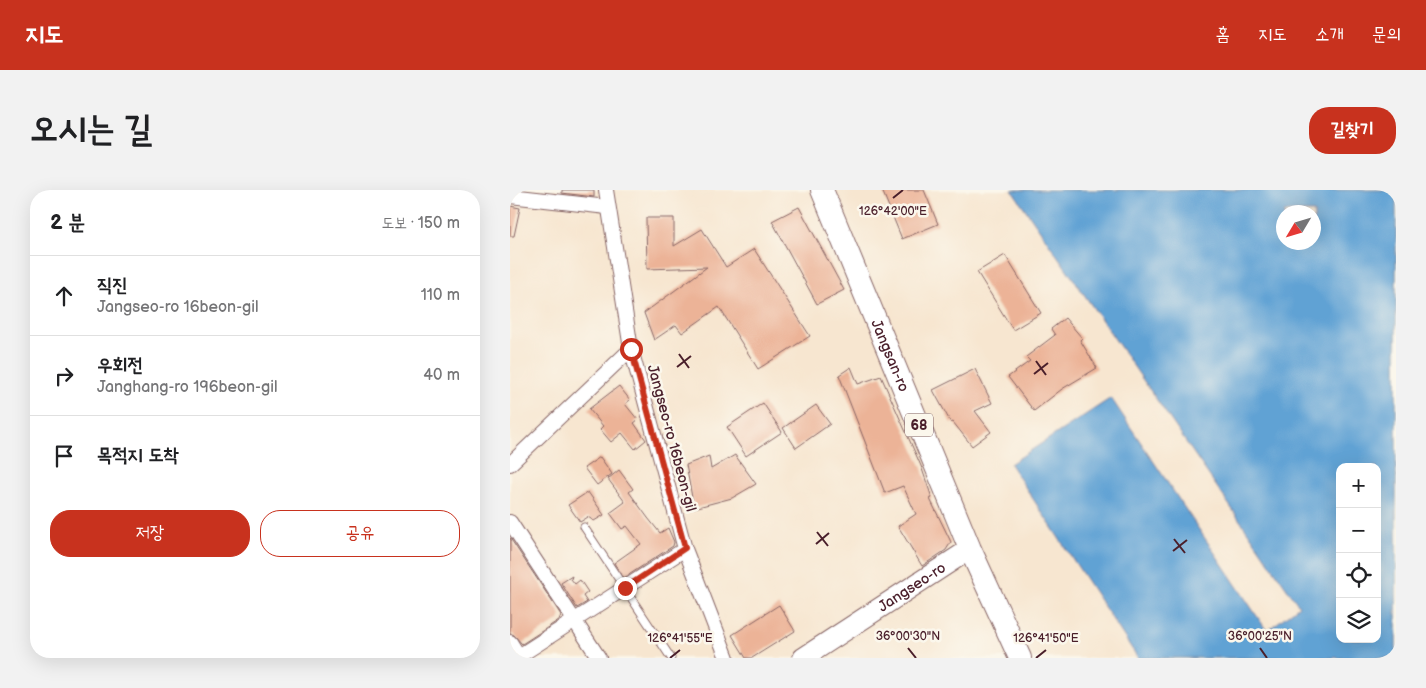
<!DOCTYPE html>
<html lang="ko">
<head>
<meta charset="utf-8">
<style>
	:root { --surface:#fff; --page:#f2f2f2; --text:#202124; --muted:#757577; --line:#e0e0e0; --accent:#c8321e }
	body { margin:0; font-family:"Balsamiq Sans","Poor Story",sans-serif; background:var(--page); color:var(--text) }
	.controls { position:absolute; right:15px; bottom:15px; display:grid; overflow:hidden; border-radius:10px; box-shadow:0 5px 20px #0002 }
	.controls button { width:45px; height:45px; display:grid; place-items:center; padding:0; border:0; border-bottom:1px solid var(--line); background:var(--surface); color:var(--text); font:25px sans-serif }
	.compass { position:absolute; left:766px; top:15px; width:45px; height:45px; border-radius:50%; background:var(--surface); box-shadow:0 5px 20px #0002; rotate:232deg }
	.stop { position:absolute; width:15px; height:15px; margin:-11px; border:4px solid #c8321e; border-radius:50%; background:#fff }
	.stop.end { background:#c8321e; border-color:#fff; box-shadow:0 1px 5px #0008 }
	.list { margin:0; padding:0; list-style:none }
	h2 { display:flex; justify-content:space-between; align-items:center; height:65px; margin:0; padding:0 20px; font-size:21px }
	h2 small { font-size:16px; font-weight:400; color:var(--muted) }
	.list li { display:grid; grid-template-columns:32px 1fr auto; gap:15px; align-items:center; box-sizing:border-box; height:80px; padding:0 20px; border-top:1px solid var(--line) }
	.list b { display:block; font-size:19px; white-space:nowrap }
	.list p { margin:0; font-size:16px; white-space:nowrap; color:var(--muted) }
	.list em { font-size:16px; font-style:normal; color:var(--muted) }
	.actions { display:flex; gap:10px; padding:15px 20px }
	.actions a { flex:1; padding:11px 0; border:1px solid var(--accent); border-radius:20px; text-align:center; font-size:18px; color:var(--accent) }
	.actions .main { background:var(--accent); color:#fff }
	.icon { flex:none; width:28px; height:28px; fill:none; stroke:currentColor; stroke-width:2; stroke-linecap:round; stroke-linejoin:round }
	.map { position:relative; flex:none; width:886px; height:468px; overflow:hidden; border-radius:20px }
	header { display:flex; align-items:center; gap:30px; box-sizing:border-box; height:70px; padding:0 25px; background:var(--accent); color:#fff }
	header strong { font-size:24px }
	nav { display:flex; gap:28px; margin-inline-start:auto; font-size:18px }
	.intro { display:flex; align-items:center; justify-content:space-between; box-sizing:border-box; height:120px; padding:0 30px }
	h1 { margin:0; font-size:35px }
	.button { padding:12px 22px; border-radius:20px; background:var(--accent); color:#fff; font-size:18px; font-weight:700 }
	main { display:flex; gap:30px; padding:0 30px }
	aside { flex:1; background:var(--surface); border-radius:20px; box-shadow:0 5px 20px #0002 }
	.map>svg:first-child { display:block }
	.water { fill:#60a2d4; stroke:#556080; fill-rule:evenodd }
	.building { fill:#ecb397 }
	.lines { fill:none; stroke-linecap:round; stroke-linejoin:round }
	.service-casing { stroke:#876565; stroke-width:9 }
	.minor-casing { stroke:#876565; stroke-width:16 }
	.secondary-casing { stroke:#876565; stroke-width:22 }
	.primary-casing { stroke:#876565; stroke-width:24 }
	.service { stroke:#fff; stroke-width:7 }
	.minor { stroke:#fff; stroke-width:14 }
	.secondary { stroke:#fff; stroke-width:20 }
	.primary { stroke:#fff; stroke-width:22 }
	.route { stroke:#c8321e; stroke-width:6 }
	.ticks { fill:none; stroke:#4a1f2b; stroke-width:2 }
	.labels { text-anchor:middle; stroke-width:5; stroke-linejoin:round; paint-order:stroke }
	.shield { fill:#fbf7ec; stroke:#7f6065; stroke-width:1 }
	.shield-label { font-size:14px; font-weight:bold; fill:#4a1f2b }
	.street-label { font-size:15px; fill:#4a1f2b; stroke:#fbf7ec }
	.ticks-label { font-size:12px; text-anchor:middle; fill:#4a1f2b; stroke:#fbf7ec; stroke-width:5; stroke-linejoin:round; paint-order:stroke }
</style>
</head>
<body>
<header>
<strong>지도</strong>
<nav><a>홈</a><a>지도</a><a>소개</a><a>문의</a></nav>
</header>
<div class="intro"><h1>오시는 길</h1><a class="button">길찾기</a></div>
<main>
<aside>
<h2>2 분<small>도보 · 150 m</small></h2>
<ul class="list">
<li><svg class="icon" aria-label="ahead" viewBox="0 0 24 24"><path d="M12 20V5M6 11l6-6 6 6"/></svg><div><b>직진</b><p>Jangseo-ro 16beon-gil</p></div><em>110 m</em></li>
<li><svg class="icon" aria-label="right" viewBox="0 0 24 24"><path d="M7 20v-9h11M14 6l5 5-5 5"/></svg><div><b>우회전</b><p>Janghang-ro 196beon-gil</p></div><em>40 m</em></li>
<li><svg class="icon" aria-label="arrive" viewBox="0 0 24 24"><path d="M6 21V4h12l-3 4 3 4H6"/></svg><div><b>목적지 도착</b></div></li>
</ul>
<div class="actions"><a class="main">저장</a><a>공유</a></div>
</aside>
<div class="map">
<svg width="886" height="468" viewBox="0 0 886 468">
	<rect width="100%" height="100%" fill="#fbf7ec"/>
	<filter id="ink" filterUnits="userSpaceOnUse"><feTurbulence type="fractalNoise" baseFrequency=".02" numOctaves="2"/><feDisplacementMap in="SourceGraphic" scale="10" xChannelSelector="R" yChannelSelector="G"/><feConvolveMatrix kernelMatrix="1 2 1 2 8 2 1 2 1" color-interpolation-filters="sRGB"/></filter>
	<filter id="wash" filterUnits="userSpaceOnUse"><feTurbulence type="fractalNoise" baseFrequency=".0096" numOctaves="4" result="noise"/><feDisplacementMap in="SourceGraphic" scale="20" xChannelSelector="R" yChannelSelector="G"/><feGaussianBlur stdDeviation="1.12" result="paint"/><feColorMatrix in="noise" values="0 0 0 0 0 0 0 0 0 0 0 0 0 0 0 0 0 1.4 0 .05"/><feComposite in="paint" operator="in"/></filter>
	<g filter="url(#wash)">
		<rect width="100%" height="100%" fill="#f7e6d0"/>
		<path class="water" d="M502,0h384v468h-59l-1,-2 -3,2h-195l-128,-194 101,-66 156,233 32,-25zM774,22h30v30h-30zM830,277h37v172h-37z"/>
		<g id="blocks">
			<g class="building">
				<path d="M52,0h32v7l-32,-4z"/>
				<path d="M372,0h42l14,34 -36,15z"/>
				<path d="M0,16l10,2 -6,28h-4z"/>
				<path d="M289,17l45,83 -27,14 -45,-83z"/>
				<path d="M136,28h28v28l28,-17 24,38 28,-18 56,87 -52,33 -39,-62 -37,26 -6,-8 -22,15 -10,-27 63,-46 -60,2z"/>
				<path d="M495,65l36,58 -28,17 -36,-58z"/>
				<path d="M555,128l17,20 -2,2 17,28 -35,21 -28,22 -26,-34 22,-16 -4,-4 29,-22 -4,-6z"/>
				<path d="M341,177l7,17 23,-8 40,90 11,32 -2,1 21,43 -5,8 -24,16 -24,-40 18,-12 -13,-28 -18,7 -46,-118z"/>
				<path d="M465,179l17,34 -17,8 16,21 -19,14 -19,-24 -2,1 -18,-33z"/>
				<path d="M109,196l11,14 -5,4 13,16 -4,3 12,17 -11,9 -13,-16 -11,9 -11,-13 3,-3 -14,-17z"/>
				<path d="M253,213l19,29 -36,24 -19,-29z"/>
				<path d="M306,215l14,19 -34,24 -13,-20z"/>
				<path d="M225,265l21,29 -24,14 -38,10 -8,-43 23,-9 2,13z"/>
				<path d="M90,267l12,17 -15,11 -13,-17z"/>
				<path d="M109,280l14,19 -4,3 19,26 12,15 8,-5 6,14 -1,4 -49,32 -10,-15 27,-19 -14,-18 -5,3 -12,-16 15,-11 -17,-23z"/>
				<path d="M78,302l16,23 -10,6 -6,-4 -8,5 -12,-17z"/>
				<path d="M0,348l51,77 -2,5 -37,24 -8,-9 -4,-2z"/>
				<path d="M62,386l-1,3 4,5 5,-4 8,12 -5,4 4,6 -10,6 -16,-25z"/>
				<path d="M269,415l16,26 -43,27h-6l-14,-23z"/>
			</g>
		</g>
	</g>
	<g filter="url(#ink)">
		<use href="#blocks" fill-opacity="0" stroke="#876565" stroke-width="1"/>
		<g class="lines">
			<g class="service-casing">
				<path id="service" d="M74,337l87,131"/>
			</g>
			<g class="minor-casing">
				<g id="minor">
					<path d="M96,0l25,159 54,200 42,109"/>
					<path d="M0,6l97,11"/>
					<path d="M0,274l121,-115"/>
					<path d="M0,332l89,136"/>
					<path d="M0,452l10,16"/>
					<path d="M6,468l169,-109"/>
				</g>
			</g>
			<g class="secondary-casing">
				<g id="secondary">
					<path id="s1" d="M293,468l167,-109"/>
				</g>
			</g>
			<g class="primary-casing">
				<g id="primary">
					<path id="s2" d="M312,0l148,359 50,109"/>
				</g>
			</g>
			<use href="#service" class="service"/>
			<use href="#minor" class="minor"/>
			<use href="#secondary" class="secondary"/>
			<use href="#primary" class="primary"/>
		</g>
	</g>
	<g class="lines" filter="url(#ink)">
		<path class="route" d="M115,398l60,-40 -54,-199"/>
	</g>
	<path class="ticks" d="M383,8l10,-8M169,164l10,14M526,171l10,14M167,177l14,-11M524,184l14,-11M307,342l11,14M664,349l11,14M306,354l13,-11M663,361l14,-11M398,458l8,10M750,458l7,10M160,468l10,-8M526,468l10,-8"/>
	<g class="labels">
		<rect class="shield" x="395" y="223.5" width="28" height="23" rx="4"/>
		<g class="shield-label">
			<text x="409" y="240">68</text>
		</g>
		<g class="street-label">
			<text dy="5" stroke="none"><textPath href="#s2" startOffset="179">Jangsan-ro</textPath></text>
			<text transform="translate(162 248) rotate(75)" y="5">Jangseo-ro 16beon-gil</text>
			<text dy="5" stroke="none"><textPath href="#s1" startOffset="130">Jangseo-ro</textPath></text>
		</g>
	</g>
	<g class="ticks-label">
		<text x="383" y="25">126°42'00"E</text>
		<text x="398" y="450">36°00'30"N</text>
		<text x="750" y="450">36°00'25"N</text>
		<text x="170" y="452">126°41'55"E</text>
		<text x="536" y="452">126°41'50"E</text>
	</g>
</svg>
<div class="controls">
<button>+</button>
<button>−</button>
<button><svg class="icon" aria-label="locate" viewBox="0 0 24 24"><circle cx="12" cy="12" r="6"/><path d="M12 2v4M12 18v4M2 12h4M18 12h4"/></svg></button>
<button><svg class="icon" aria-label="layers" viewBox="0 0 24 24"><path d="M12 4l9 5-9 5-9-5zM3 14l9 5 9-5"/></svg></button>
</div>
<svg class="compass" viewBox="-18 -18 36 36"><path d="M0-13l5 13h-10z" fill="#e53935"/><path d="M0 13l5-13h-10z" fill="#757577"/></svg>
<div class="stop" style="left:121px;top:159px"></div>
<div class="stop end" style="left:115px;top:398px"></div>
</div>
</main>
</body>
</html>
